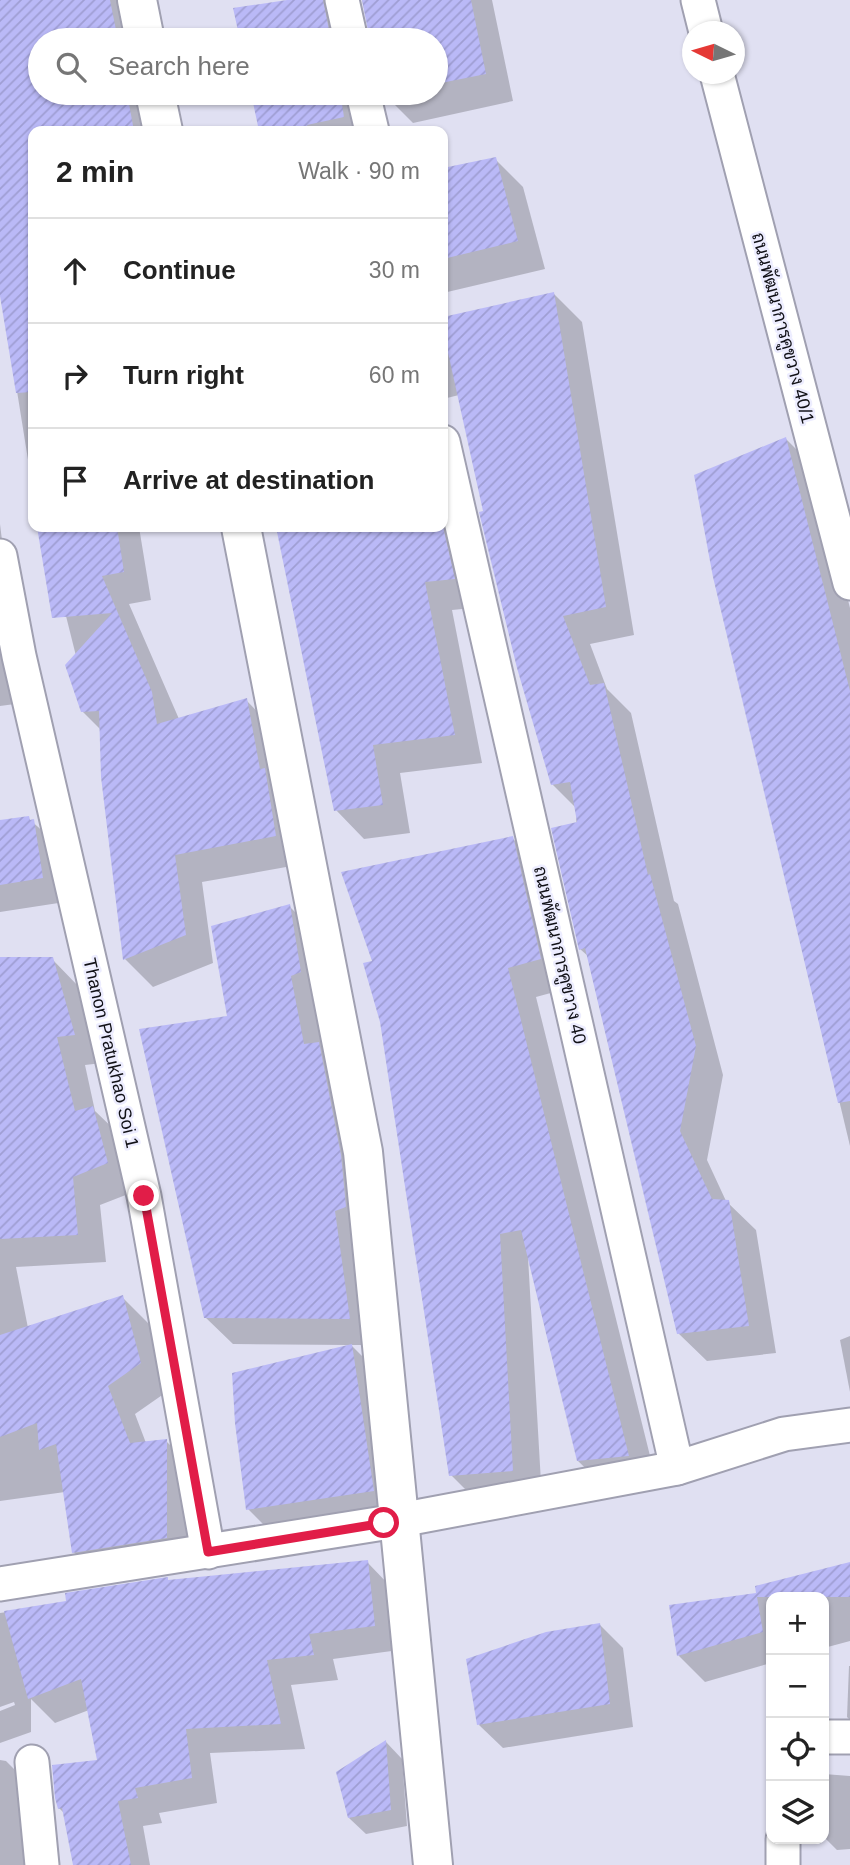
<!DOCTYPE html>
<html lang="en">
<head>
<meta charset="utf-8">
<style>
	:root { --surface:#fff; --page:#f2f2f2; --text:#222; --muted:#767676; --line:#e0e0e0 }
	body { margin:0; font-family:Arial,Sarabun,sans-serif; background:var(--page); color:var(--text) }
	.controls { position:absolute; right:21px; bottom:21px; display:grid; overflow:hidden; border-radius:14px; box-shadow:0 2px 5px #0004 }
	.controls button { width:63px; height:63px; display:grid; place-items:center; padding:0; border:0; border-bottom:2px solid var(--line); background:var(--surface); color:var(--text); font:35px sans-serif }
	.compass { position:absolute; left:682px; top:21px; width:63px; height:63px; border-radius:50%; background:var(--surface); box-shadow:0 2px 5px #0004; rotate:275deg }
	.stop { position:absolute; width:21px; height:21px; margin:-16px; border:5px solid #e11d48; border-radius:50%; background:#fff }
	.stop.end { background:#e11d48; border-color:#fff; box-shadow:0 2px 7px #0008 }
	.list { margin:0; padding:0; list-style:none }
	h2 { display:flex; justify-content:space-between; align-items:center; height:91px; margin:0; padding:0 28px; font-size:30px }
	h2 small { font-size:23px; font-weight:400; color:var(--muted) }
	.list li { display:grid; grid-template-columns:46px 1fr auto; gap:21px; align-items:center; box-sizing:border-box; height:105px; padding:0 28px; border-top:2px solid var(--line) }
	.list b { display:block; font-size:26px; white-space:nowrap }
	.list em { font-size:23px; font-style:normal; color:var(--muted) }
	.icon { flex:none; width:38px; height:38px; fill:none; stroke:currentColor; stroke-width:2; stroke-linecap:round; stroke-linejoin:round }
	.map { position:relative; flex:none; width:850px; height:1865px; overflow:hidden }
	.search { position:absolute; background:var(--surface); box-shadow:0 2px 5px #0004; left:28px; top:28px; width:420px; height:77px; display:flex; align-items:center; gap:18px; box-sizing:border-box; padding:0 24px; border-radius:38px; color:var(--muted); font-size:26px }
	.panel { position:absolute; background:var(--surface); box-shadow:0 2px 5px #0004; left:28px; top:126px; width:420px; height:406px; border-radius:14px }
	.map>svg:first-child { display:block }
	.shadow { fill:#0003 }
	.building { fill:url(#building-hatch) }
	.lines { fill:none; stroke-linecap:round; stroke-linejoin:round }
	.minor-casing { stroke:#a0a0b1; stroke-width:37 }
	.tertiary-casing { stroke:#a0a0b1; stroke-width:42 }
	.minor { stroke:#fff; stroke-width:33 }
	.tertiary { stroke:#fff; stroke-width:38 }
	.route { stroke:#e11d48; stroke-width:9 }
	.labels { text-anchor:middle; stroke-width:5; stroke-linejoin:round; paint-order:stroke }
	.street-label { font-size:18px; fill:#101016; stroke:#ededff }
</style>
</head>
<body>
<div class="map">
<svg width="850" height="1865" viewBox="0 0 850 1865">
	<defs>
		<pattern id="building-hatch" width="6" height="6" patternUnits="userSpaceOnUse" patternTransform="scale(1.75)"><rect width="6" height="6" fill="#bab9f7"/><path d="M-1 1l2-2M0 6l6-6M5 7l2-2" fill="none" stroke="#9f9ed3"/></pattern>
	</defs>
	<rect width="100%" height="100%" fill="#e0e0f2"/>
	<g class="shadow">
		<path d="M0,0h133l7,40h-100v31l-40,-1z"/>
		<path d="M299,0h28l27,40h-113l-6,-30z"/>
		<path d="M362,0h130l21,101 -100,22 -21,-21h-6l-14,13 1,16h-113l-8,-38h184v-53h-65z"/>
		<path d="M40,86v7h106l10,38h-123v360l-33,-206v-190z"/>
		<path d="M495,159l28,28 22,82 -102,24v-123z"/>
		<path d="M554,294l28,28 52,313 -44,9 17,45 24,24 43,188 4,3 45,171 -16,85 19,41 30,29 20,123 -69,8 -29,-28 -89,-376 -9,-8 -4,-141 -24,-24 -93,-389 -16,4v-80z"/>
		<path d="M786,439l29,29 35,140v538l-136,-570z"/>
		<path d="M0,524l8,65 22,113 -30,4z"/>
		<path d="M443,526l26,26 13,55 -30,3 30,153 -82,10 10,60 -46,6 -28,-29 -59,-283 145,2z"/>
		<path d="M39,527h100l12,73 -22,4 50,115 67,-19 28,29 29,135 -101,18 11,81 -60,24 -28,-28 -22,-182 -2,-47 -19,-19 -6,-55 -15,-60 -13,-13z"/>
		<path d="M28,818l29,26 8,58 -65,10v-90z"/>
		<path d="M512,838l30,29 27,121 -33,9 121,487 -49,6 -30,-29 -50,-204 14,243 -62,4 -29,-29 -77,-513z"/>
		<path d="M289,906l27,27 30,138 31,274h-26l24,24 22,145 -125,19 -24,-24 100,-164 -115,-1 -28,-27 24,-300z"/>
		<path d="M0,959h52l28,29 22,75 -17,2 10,46 26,25 15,55 -36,14 6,57 -90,5 12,61 94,-31 29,29 17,65 -33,23 11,29 20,-2 28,28 1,97 -93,14 -28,-28 -9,-60 -65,9z"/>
		<path d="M850,1336v56l-10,-52z"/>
		<path d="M367,1562l25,26 7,62 -66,9 5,21 -47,5 14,64 -95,4 7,50 -58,10 3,10 -19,3 7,39h-75l-10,-51 -6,-6 40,-47 -10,-51 -34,13 -24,-24v33l-31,11v-32l15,-6 -1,-3 -14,5v-94l68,-10 99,-24 3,3z"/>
		<path d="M850,1564v77l-26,7v-51h-53v66l-66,19 -27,-27 -7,-49 110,-14z"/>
		<path d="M600,1625l23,23 10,79 -130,21 -24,-23z"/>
		<path d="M849,1666h1v54l-3,-3z"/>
		<path d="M386,1742l16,17 5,67 -41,8 -17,-16z"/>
		<path d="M0,1760l6,1 29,29v75h-35z"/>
		<path d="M824,1774l26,2v78v-5l-13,1 -13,-13z"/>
	</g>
	<g class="building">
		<path d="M0,0h110l8,40h-78v53h87l7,38h-101v261l-17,1 -16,-97z"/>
		<path d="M287,0h36l8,40h-91l-7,-32z"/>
		<path d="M362,0h109l15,74 -50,10v-44h-66z"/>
		<path d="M251,93h93l2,10 -4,1 2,13 -37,8 2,6h-50z"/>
		<path d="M496,157l22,84 -75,18v-91z"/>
		<path d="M554,292l52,315 -43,9 27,69 14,-2 44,192 2,-1 46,172 -16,85 32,68 17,1 20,126 -72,8 -92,-386 -6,2 -28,-122 26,-6 -7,-40 -19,3 -34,-117 -38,-156 4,-1 -40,-181v-13z"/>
		<path d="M786,437l64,254v410l-12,2 -125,-526 -19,-102z"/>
		<path d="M37,527h80l7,45 -22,4 50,116 5,32 90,-26 13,71 5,-1 11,68 -101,19 11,80 -63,25 -22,-183 -2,-66 -18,1 -16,-47 47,-52 -60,5z"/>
		<path d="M276,527h167l12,52 -30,3 30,153 -82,10 10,60 -49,6z"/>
		<path d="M29,816l1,4 4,-1 9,59 -43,7v-65z"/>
		<path d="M513,836l28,123 -33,9 121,488 -52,5 -56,-231 -21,4 13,237 -64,5 -69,-454 -17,-59 9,-2 -31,-89z"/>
		<path d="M290,904l11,68 -10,4 13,68 15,-2 22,113 5,52 -11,4 15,108 -146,-1 -65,-289 88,-13 -16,-90z"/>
		<path d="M0,957h53l22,78 -18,2 18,74 18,-5 15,57 -35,14 5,58 -78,4z"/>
		<path d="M123,1295l18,68 -33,23 22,57 37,-4v99l-95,15 -16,-109 -17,6 -2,-27 -37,14v-102z"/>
		<path d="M352,1344l22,147 -128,19 -11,-87 -3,-50z"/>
		<path d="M368,1560l7,66 -66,8 5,21 -47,5 14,64 -95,5 6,49 -57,10 3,10 -20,3 13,64h-58l-11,-57 -4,1 -3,-11 -3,-33 45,-5 -16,-81 -53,20 -24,-88 62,-10 -1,-8 103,-16v3z"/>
		<path d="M850,1562v35h-93l6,35 -86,24 -8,-51 87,-12 -1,-7z"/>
		<path d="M600,1623l10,81 -133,21 -11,-66 80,-27z"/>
		<path d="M386,1740l5,70 -43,8 -12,-46z"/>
	</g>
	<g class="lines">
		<g class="minor-casing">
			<g id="minor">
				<path d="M342,0l9,40"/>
				<path d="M698,0l8,32"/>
				<path d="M717,74l133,509"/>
				<path d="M363,93l9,38"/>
				<path d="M443,442l234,1026"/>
				<path d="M0,556l19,100 125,540 64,356"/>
				<path d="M0,1584l384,-61 293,-55 107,-34 66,-9"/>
				<path d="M824,1737h26"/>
				<path d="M32,1762l10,103"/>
				<path d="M783,1839v26"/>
			</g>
		</g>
		<g class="tertiary-casing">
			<g id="tertiary">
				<path d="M137,0l8,40"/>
				<path d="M155,93l8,38"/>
				<path d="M241,527l122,625 70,713"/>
			</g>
		</g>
		<use href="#minor" class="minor"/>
		<use href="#tertiary" class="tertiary"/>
	</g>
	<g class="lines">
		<path class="route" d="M144,1196l64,356 176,-29"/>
	</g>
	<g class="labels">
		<g class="street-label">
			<text transform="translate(783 328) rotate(75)" y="6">ถนนพัฒนาการคูขวาง 40/1</text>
			<text transform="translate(560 955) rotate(77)" y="6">ถนนพัฒนาการคูขวาง 40</text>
			<text transform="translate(111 1053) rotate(77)" y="6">Thanon Pratukhao Soi 1</text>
		</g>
	</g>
</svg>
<div class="controls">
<button>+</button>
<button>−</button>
<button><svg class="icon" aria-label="locate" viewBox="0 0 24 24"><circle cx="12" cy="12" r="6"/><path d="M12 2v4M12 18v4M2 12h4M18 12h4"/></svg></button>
<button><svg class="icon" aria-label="layers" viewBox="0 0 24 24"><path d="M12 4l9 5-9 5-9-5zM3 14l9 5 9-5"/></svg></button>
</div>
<svg class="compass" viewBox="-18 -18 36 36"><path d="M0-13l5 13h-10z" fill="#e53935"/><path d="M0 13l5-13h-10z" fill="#767676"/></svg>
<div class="stop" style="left:384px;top:1523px"></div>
<div class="stop end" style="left:144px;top:1196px"></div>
<div class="search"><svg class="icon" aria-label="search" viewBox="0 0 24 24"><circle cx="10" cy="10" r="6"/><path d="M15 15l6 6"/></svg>Search here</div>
<section class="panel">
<h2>2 min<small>Walk · 90 m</small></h2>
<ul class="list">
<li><svg class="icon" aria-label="ahead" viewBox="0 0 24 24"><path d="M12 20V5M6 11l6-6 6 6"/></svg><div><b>Continue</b></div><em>30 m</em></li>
<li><svg class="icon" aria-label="right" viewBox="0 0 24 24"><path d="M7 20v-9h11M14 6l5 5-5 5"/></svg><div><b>Turn right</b></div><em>60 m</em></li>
<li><svg class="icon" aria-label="arrive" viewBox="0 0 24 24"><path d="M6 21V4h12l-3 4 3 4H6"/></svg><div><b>Arrive at destination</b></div></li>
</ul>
</section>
</div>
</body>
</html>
